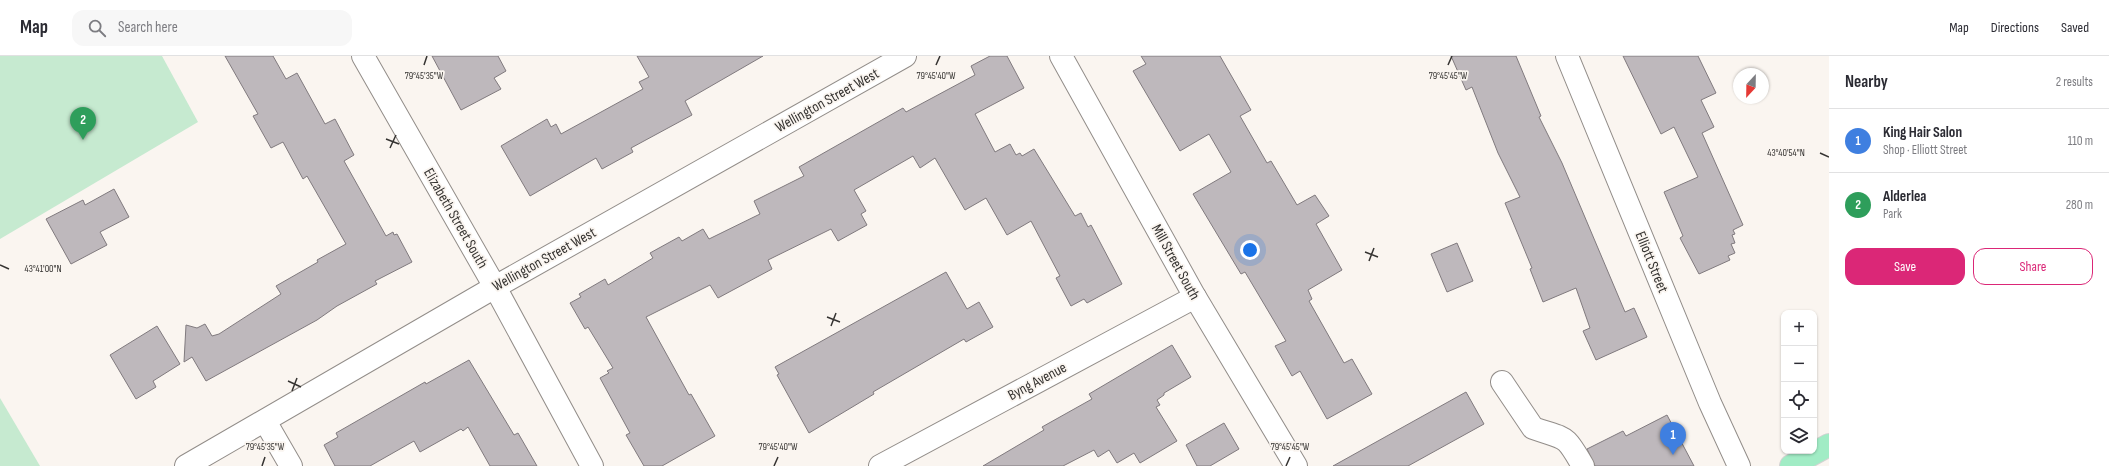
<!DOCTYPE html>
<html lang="en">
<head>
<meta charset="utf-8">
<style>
	:root { --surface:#fff; --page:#f7f7f7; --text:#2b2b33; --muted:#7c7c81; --line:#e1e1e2; --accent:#db2777 }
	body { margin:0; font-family:"Sofia Sans Condensed",sans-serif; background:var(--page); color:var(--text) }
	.controls { position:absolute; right:12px; bottom:12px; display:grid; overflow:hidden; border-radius:8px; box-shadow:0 1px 3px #0004 }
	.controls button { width:36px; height:36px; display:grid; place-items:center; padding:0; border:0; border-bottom:1px solid var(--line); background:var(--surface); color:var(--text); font:20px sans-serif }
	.compass { position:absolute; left:1733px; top:12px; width:36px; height:36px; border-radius:50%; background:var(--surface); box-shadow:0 1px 3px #0004; rotate:202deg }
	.you { position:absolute; left:1250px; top:194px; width:14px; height:14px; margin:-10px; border:3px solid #fff; border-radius:50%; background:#1a73e8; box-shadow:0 0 0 6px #1a73e833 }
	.badge { display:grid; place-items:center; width:26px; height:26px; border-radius:50%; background:var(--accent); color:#fff; font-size:13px; font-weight:700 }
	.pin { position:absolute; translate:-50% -33px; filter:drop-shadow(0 1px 2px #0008) }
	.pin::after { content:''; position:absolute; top:21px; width:14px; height:12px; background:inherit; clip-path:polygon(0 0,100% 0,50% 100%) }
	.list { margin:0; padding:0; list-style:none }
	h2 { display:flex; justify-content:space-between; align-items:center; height:52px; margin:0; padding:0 16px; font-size:17px }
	h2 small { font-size:13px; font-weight:400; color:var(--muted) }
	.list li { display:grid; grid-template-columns:26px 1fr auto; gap:12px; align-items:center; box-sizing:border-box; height:64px; padding:0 16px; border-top:1px solid var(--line) }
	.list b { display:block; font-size:15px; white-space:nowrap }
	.list p { margin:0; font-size:13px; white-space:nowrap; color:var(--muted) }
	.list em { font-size:13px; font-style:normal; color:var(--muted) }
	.actions { display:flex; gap:8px; padding:12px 16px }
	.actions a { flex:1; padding:9px 0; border:1px solid var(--accent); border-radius:12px; text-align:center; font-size:14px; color:var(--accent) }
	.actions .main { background:var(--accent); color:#fff }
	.icon { flex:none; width:22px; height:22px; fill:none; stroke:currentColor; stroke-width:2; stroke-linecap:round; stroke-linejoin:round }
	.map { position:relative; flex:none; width:1829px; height:410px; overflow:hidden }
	header { display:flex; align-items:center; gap:24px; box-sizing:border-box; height:56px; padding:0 20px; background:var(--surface); border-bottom:1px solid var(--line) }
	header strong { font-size:19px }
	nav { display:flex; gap:22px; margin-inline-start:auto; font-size:14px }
	.search { width:280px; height:36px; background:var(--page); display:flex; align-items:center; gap:10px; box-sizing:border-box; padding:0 14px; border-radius:12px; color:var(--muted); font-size:15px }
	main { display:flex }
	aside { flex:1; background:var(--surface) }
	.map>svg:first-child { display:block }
	.green { fill:#c6ead0 }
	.building { fill:#beb8bc; stroke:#807a7e }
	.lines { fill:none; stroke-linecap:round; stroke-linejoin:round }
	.minor-casing { stroke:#928d89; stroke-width:24 }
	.major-casing { stroke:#d3d2d2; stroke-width:24 }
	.minor { stroke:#fff; stroke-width:22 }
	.major { stroke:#a1ecc5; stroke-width:22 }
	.ticks { fill:none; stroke:#353331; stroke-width:1.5 }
	.labels { text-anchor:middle; stroke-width:3.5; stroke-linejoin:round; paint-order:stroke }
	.street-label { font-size:15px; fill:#353331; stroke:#faf5f0 }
	.ticks-label { font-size:10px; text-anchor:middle; fill:#353331; stroke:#faf5f0; stroke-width:3.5; stroke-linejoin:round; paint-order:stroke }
</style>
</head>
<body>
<header>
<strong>Map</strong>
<div class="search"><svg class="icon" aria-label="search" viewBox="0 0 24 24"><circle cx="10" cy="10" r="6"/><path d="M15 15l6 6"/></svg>Search here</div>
<nav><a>Map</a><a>Directions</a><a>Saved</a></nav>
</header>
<main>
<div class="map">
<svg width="1829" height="410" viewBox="0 0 1829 410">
	<rect width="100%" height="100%" fill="#faf5f0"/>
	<g class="green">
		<path d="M0,0h162l36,66 -198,117z"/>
		<path d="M0,342l40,68h-40z"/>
	</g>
	<g class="building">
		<path d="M225,0h48l13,23 11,-6 28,51 10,-5 19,36 -10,6 42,75 7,-4 1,3 3,-1 15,28 -37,19 2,3 -40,22 -20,14 -111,61 -14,-24 -8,5 2,-37 11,3 8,-4 7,12 7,-2 62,-40 -5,-8 42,-24 -1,-2 29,-16 -39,-68 -4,3 -20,-37 -12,6 -18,-32 5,-2z"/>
		<path d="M432,0h66l8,15 -12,7 7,11 -40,21z"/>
		<path d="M637,0h126l-78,45 7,14 -61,33 2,4 -31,17 -6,-11 -66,38 -29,-50 46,-27 4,8 5,-3 5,10 82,-45 -4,-7 10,-5z"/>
		<path d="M990,0h17l17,32 -49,26 20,38 15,-8 6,11 4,-2 2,3 12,-7 41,67 6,-3 7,14 3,-2 31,59 -35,19 -3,-4 -13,7 -15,-28 4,-2 -29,-55 -24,14 -21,-37 -21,12 -30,-52 -15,10 -7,-12 -59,34 12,21 -5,3 6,11 -29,16 -7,-12 -63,31 4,9 -54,29 -8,-13 -64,32 43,78 2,-1 24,42 -53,30h-18l-18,-31 4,-2 -30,-55 9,-5 -2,-2 6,-3 -25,-41 -3,2 -15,-26 11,-6 -2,-3 26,-15 3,6 45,-27 -3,-5 29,-16 3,4 21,-12 6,10 51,-25 -6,-13 50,-25 -5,-9 104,-59 3,4 69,-37 -4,-9z"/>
		<path d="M1141,0h79l31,54 -11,6 27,47 4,-2 26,44 18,-10 14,21 -13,8 26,46 -34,20 4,9 -3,2 35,62 8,-4 20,35 -45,25 -27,-48 -8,5 -17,-30 11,-5 -41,-69 -4,2 -48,-80 38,-22 -22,-38 -29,17 -47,-80 13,-7z"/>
		<path d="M1451,0h65l25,60 -2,1 23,46 63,149 9,-4 13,29 -51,23 -13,-29 7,-3 -14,-40 -33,14 -13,-33 2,-1 -27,-65 15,-6 -22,-44 -26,-66 -6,3z"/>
		<path d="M1623,0h75l18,37 -15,7 13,27 -12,6 41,92 -10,5 2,4 -3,1 3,8 -4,1 4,9 -7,3 2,4 -31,14 -19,-36 3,-2 -19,-44 34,-15 -24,-50 -13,7z"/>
		<path d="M114,133l15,28 -29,15 7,13 -36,19 -25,-45 37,-19 2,5z"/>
		<path d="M1457,187l16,38 -26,11 -16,-38z"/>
		<path d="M946,216l21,37 12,-7 14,25 -27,15 -2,-3 -91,53 1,2 -65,39 -32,-58 2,-1 -4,-7z"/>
		<path d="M157,270l23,38 -27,17 3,6 -20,12 -26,-44z"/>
		<path d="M1172,289l19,32 -27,16v2l-7,5 3,5 -4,2 21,34 -37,22 -6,-10 -17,10 -8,-13 -11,7 -4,-7 -31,16h-80l61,-36 -2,-3 50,-28 -3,-5z"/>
		<path d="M469,304l45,75 4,-2 19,33h-47l-22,-39 -5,4 -2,-2 -41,23 -6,-11 -44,25h-35l-11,-21 14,-8 -2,-4 89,-51 1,2z"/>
		<path d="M1466,336l18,32 -76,42h-75z"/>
		<path d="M1667,359l27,51h-99l-8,-17 36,-18 3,5z"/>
		<path d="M1224,367l15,26 -29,17h-13l-11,-21z"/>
	</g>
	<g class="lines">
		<g class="minor-casing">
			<g id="minor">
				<path d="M363,0l132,231 97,179"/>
				<path d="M1061,0l134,241 101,169"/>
				<path d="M1567,0l143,347 29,63"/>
				<path d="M1502,326l31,46c34,12 31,5 50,38"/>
				<path d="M265,365l26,45"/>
				<path d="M186,410l309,-179 410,-231"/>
				<path d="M880,410l315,-169"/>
			</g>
		</g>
		<g class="major-casing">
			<path id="major" d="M1791,410l38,-21"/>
		</g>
		<use href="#minor" class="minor"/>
		<use href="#major" class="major"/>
	</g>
	<path class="ticks" d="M424,9l3,-9M936,9l4,-9M1448,9l4,-9M386,83l13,5M390,92l6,-13M1820,97l9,4M1365,196l13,5M1369,205l5,-13M0,209l9,4M827,261l13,5M831,270l5,-13M288,325l13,6M292,335l5,-13M262,410l3,-9M774,410l4,-9M1286,410l4,-9"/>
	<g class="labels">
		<g class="street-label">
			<text transform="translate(827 44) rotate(-29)" y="5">Wellington Street West</text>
			<text transform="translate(456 162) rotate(60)" y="5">Elizabeth Street South</text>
			<text transform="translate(544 203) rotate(-29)" y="5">Wellington Street West</text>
			<text transform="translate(1176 206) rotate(61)" y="5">Mill Street South</text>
			<text transform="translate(1652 206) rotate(68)" y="5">Elliott Street</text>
			<text transform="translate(1037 325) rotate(-28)" y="5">Byng Avenue</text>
		</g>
	</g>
	<g class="ticks-label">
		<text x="424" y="23">79°45'35"W</text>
		<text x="936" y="23">79°45'40"W</text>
		<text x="1448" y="23">79°45'45"W</text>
		<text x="1786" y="100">43°40'54"N</text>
		<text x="43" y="216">43°41'00"N</text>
		<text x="265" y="394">79°45'35"W</text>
		<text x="778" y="394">79°45'40"W</text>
		<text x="1290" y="394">79°45'45"W</text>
	</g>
</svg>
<div class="controls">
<button>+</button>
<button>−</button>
<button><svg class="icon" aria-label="locate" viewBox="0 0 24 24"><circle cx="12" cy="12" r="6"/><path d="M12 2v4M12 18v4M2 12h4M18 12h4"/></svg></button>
<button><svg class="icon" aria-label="layers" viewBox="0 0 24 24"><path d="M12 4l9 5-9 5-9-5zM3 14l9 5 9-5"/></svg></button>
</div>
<svg class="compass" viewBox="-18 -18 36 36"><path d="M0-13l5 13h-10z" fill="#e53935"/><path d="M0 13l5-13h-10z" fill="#7c7c81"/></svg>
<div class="you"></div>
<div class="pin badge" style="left:1673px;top:399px;background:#3f7fe0">1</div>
<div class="pin badge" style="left:83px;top:84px;background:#2e9e5b">2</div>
</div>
<aside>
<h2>Nearby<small>2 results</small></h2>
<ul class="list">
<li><span class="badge" style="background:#3f7fe0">1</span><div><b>King Hair Salon</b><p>Shop · Elliott Street</p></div><em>110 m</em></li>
<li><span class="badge" style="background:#2e9e5b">2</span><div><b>Alderlea</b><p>Park</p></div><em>280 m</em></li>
</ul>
<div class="actions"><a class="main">Save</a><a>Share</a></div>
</aside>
</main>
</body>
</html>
